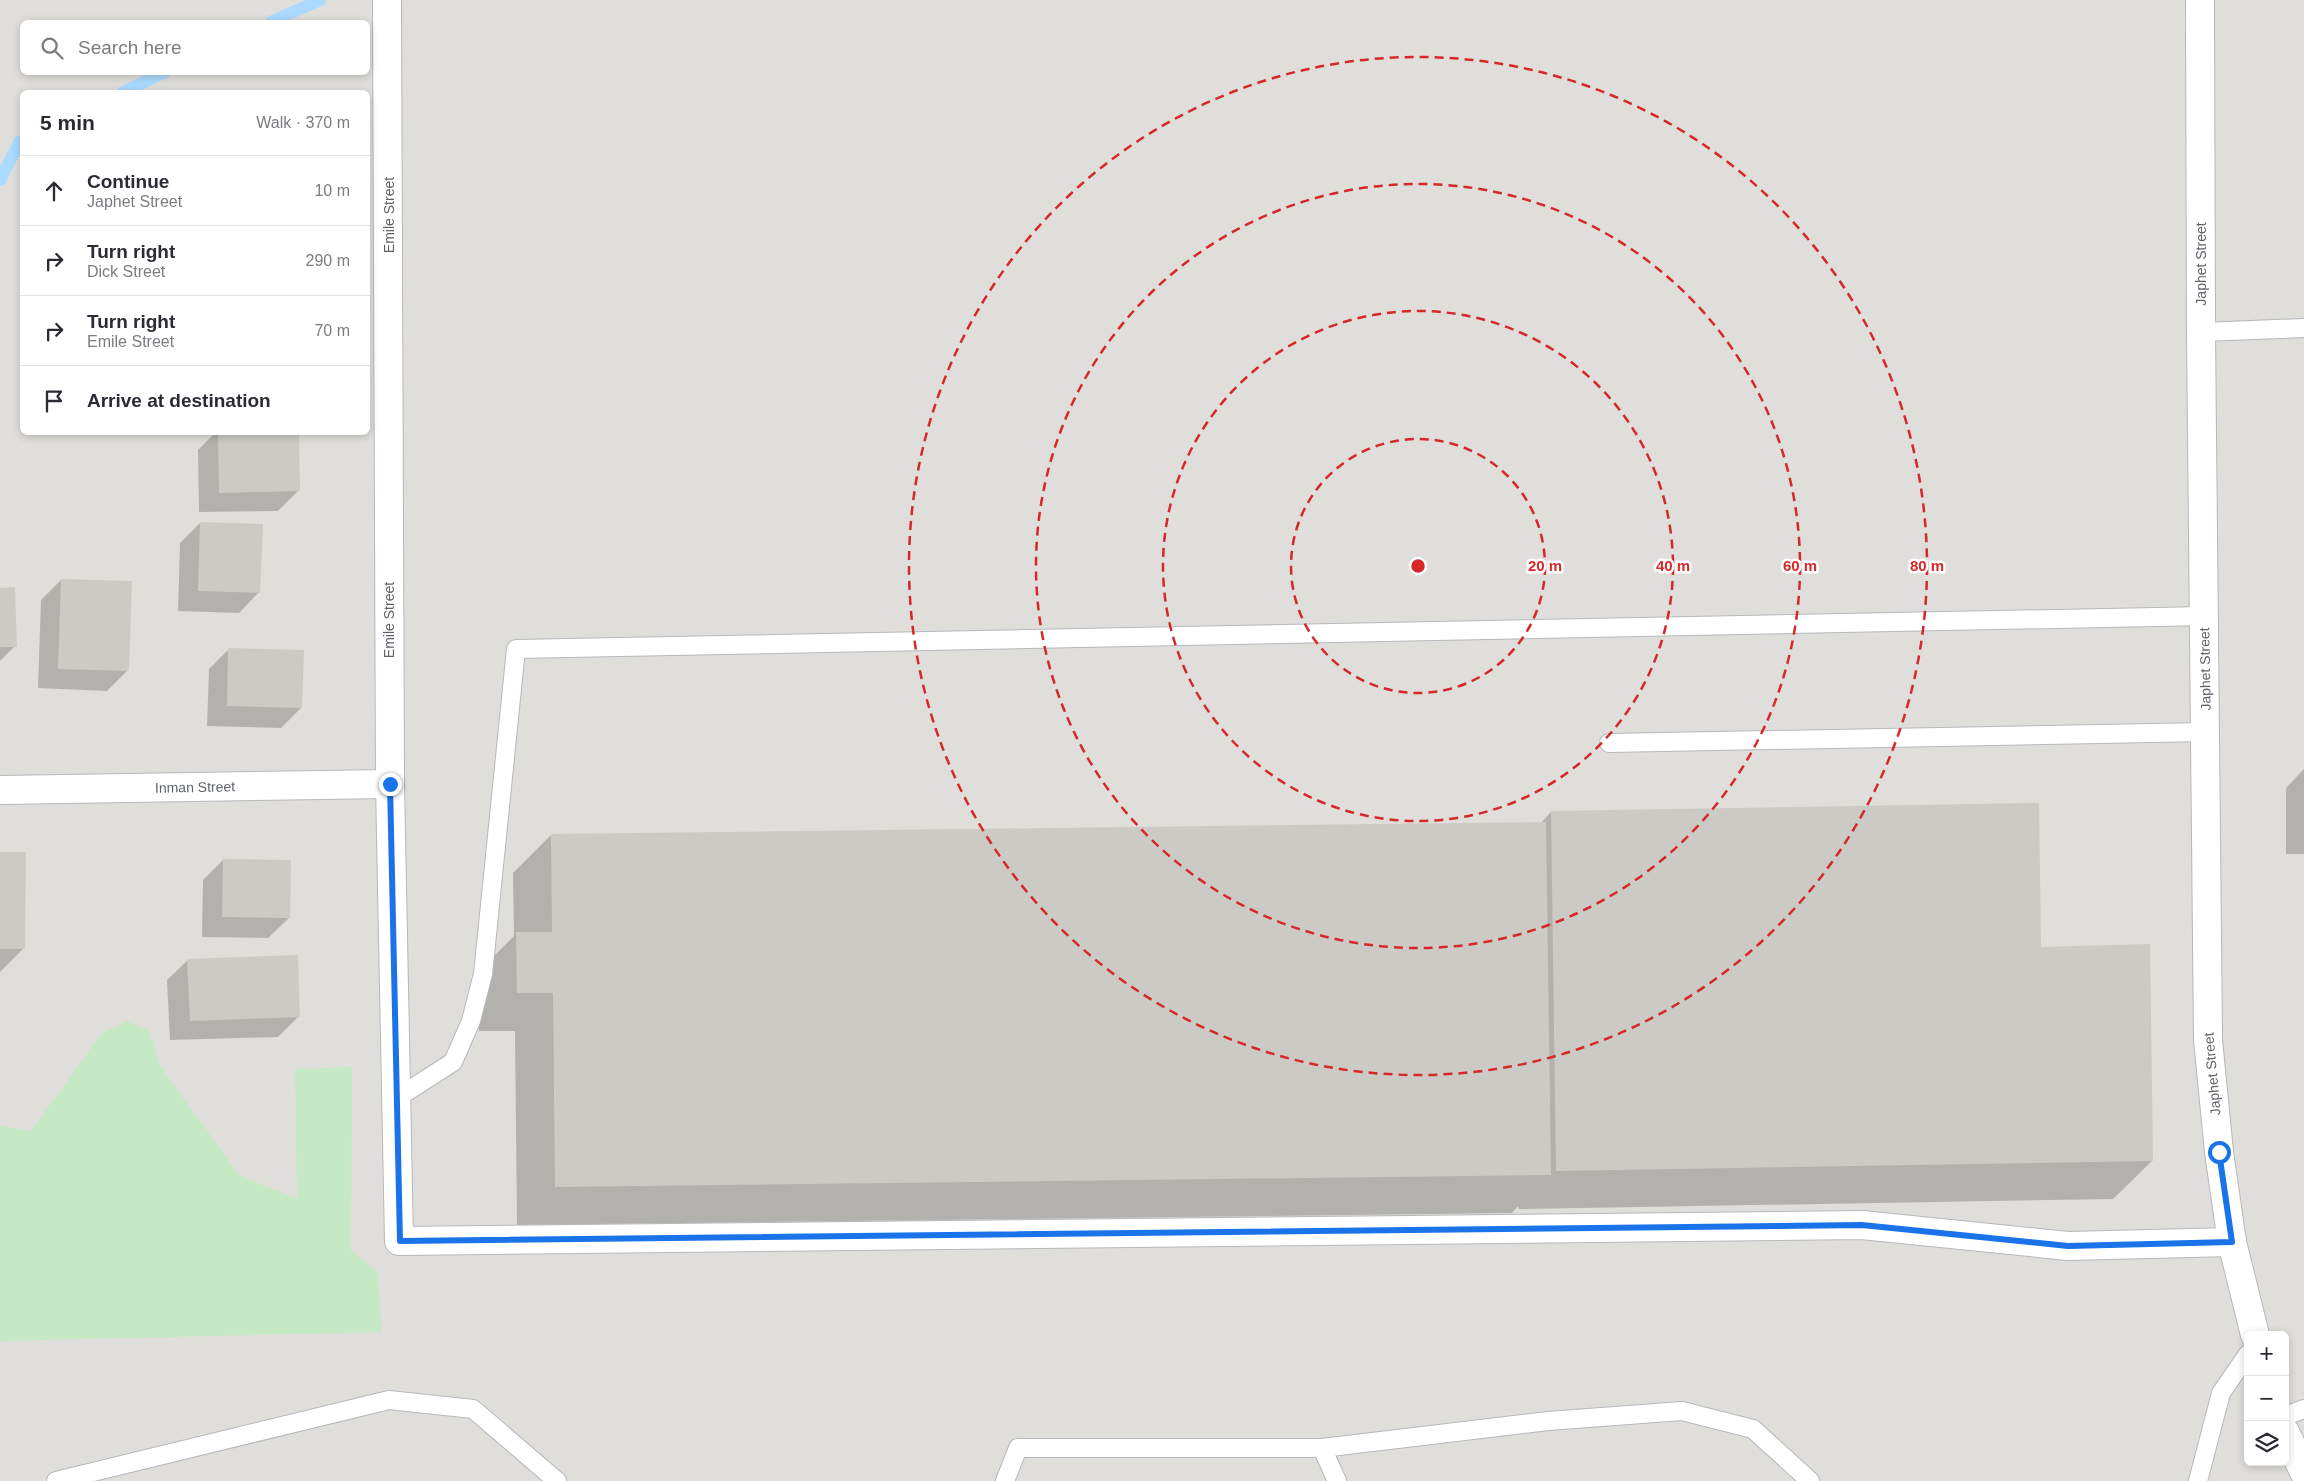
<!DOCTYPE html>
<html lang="en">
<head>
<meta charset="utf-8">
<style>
	:root { --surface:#fff; --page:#f7f7f7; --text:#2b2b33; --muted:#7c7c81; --line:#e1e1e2 }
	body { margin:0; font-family:Arial,sans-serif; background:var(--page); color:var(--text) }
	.controls { position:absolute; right:15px; bottom:15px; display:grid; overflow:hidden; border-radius:8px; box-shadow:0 2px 8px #0003 }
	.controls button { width:45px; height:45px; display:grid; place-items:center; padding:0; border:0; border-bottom:1px solid var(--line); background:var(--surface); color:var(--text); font:25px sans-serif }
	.stop { position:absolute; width:15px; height:15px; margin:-11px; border:4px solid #1a73e8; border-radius:50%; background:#fff }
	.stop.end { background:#1a73e8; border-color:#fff; box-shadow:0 1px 5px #0008 }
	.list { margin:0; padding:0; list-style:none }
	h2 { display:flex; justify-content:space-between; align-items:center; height:65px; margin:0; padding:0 20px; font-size:21px }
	h2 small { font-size:16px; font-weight:400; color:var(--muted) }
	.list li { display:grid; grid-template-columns:32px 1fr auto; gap:15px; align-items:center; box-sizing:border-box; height:70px; padding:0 20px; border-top:1px solid var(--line) }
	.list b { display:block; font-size:19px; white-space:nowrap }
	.list p { margin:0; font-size:16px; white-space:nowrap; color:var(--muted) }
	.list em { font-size:16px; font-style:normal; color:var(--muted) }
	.icon { flex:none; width:28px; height:28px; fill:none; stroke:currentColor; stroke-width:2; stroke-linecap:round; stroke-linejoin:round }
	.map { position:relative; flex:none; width:2304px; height:1481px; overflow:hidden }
	.search { position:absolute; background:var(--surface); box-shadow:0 2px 8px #0003; left:20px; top:20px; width:350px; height:55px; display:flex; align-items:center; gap:12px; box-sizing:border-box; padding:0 18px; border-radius:8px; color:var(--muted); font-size:19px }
	.panel { position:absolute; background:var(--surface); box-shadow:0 2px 8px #0003; left:20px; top:90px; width:350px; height:345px; border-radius:8px }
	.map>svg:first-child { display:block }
	.industrial { fill:#e0deda; fill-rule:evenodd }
	.green { fill:#c5e8c5 }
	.shadow { fill:#0003 }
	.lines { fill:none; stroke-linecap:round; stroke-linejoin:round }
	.stream { stroke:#aadaff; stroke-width:12 }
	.building { fill:#cccac5 }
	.service-casing { stroke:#b5b8bc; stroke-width:20 }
	.minor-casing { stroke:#b5b8bc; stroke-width:30 }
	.service { stroke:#fff; stroke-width:18 }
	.minor { stroke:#fff; stroke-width:28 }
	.route { stroke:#1a73e8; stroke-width:6 }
	.ring { fill:none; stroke:#d62828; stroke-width:2.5; stroke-dasharray:9 6 }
	.labels { text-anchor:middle; stroke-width:5; stroke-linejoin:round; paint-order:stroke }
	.street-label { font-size:14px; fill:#5f6368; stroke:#fff }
	.centre { fill:#d62828; stroke:#fff; stroke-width:2.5 }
	.ring-label { font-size:15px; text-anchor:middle; font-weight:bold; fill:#d62828; stroke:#fff; stroke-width:5; stroke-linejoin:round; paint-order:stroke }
</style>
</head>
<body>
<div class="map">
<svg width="2304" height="1481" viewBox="0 0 2304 1481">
	<rect width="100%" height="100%" fill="#f1efe8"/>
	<path class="industrial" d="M0,0h2304v1481h-2304zM22,22h346v50h-346zM22,92h346v340h-346zM2248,1335h37v127h-37z"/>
	<path class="green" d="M127,1021l22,10 12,36 78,108 58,24 -2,-130 57,-2 -1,184 26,20 5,61 -382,9v-215l31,5 71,-98z"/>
	<g class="shadow">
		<path d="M216,432h82v59l-20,20 -79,1 -1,-62z"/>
		<path d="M200,523l59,69 -20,21 -61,-2 2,-68z"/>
		<path d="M61,580l66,91 -20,20 -69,-3 3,-88z"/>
		<path d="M0,589l15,57 -15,15z"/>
		<path d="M229,649l72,59 -20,20 -74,-2 2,-57z"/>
		<path d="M2304,769v85h-18v-66z"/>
		<path d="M1551,812l601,349 -39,38 -594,10 -1,-3 -6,7 -995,12 -2,-194h-36l-1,-59 36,-36 -1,-63 38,-38 990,-12z"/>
		<path d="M0,853l23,96 -23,23z"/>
		<path d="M223,860l66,58 -21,20 -66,-1 1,-57z"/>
		<path d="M188,960l110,57 -20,20 -108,3 -3,-60z"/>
	</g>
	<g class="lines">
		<g class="stream">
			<path d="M271,22l49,-22"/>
			<path d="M123,92l42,-20"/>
			<path d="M0,180l20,-39 2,-1"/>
		</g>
	</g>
	<g class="building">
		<path d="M218,432h81l1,59 -81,2z"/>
		<path d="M200,522l63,2 -3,69 -62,-2z"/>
		<path d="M61,579l71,2 -3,90 -71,-2z"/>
		<path d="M15,587l2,60h-17v-59z"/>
		<path d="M228,648l76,2 -2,58 -75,-2z"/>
		<path d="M2039,803l2,144 109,-3 3,217 -597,10 -5,-360z"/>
		<path d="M1546,822l5,353 -996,12 -2,-194h-36l-1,-61h36l-1,-98z"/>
		<path d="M0,852h26l-1,97h-25z"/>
		<path d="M223,859l68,1 -1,58 -68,-1z"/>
		<path d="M298,955l2,62 -110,4 -3,-62z"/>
	</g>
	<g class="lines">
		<g class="service-casing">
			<g id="service">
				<path d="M2201,332l103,-4"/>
				<path d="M1609,743l597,-11"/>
				<path d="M397,1098l56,-36 18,-41 12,-47 33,-325 1689,-33"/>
				<path d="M2285,1416l19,-7"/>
				<path d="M1322,1448l15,33"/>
				<path d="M56,1481l333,-81 84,9 84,72"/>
				<path d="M1005,1481l13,-33h304l226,-27 134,-10 71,18 57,52"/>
				<path d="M2198,1481l23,-88 27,-39"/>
			</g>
		</g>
		<g class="minor-casing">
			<g id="minor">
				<path d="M387,0l3,784 9,457 1463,-16 206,21 164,-4"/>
				<path d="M2200,0l1,332 7,708 11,112 13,90 23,93"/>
				<path d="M0,790l390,-6"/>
				<path d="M2285,1432l19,40"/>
			</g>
		</g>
		<use href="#service" class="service"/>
		<use href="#minor" class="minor"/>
	</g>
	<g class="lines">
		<path class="route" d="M390,784l10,457 1462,-16 206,21 164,-4 -13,-90"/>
	</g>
	<g class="ring">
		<circle cx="1418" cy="566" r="127"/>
		<circle cx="1418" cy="566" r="255"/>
		<circle cx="1418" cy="566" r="382"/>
		<circle cx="1418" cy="566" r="509"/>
	</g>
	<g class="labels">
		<g class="street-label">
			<text transform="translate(389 215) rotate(-90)" y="5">Emile Street</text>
			<text transform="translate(2201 264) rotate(-90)" y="5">Japhet Street</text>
			<text transform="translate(389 620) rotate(-90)" y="5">Emile Street</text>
			<text transform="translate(2205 669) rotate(-91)" y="5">Japhet Street</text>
			<text transform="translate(195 787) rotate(-1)" y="5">Inman Street</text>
			<text transform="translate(2212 1074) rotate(-95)" y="5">Japhet Street</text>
		</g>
	</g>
	<circle cx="1418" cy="566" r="8" class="centre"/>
	<g class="ring-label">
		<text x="1545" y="571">20 m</text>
		<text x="1673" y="571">40 m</text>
		<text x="1800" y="571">60 m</text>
		<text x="1927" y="571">80 m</text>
	</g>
</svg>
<div class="controls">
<button>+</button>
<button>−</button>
<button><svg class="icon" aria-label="layers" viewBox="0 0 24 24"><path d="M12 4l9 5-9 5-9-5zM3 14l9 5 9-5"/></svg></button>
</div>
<div class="stop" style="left:2219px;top:1152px"></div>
<div class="stop end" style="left:390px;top:784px"></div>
<div class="search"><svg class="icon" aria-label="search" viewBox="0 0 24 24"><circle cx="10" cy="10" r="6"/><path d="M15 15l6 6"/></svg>Search here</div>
<section class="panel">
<h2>5 min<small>Walk · 370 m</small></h2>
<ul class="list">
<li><svg class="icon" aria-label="ahead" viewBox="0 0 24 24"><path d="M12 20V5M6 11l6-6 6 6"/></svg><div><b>Continue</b><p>Japhet Street</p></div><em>10 m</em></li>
<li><svg class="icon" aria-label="right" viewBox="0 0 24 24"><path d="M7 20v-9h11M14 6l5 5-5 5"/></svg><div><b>Turn right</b><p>Dick Street</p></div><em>290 m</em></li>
<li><svg class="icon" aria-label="right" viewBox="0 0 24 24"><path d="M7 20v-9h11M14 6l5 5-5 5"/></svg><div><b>Turn right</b><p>Emile Street</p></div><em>70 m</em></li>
<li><svg class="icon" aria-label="arrive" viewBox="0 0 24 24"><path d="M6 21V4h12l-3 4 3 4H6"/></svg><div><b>Arrive at destination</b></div></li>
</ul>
</section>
</div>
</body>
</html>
